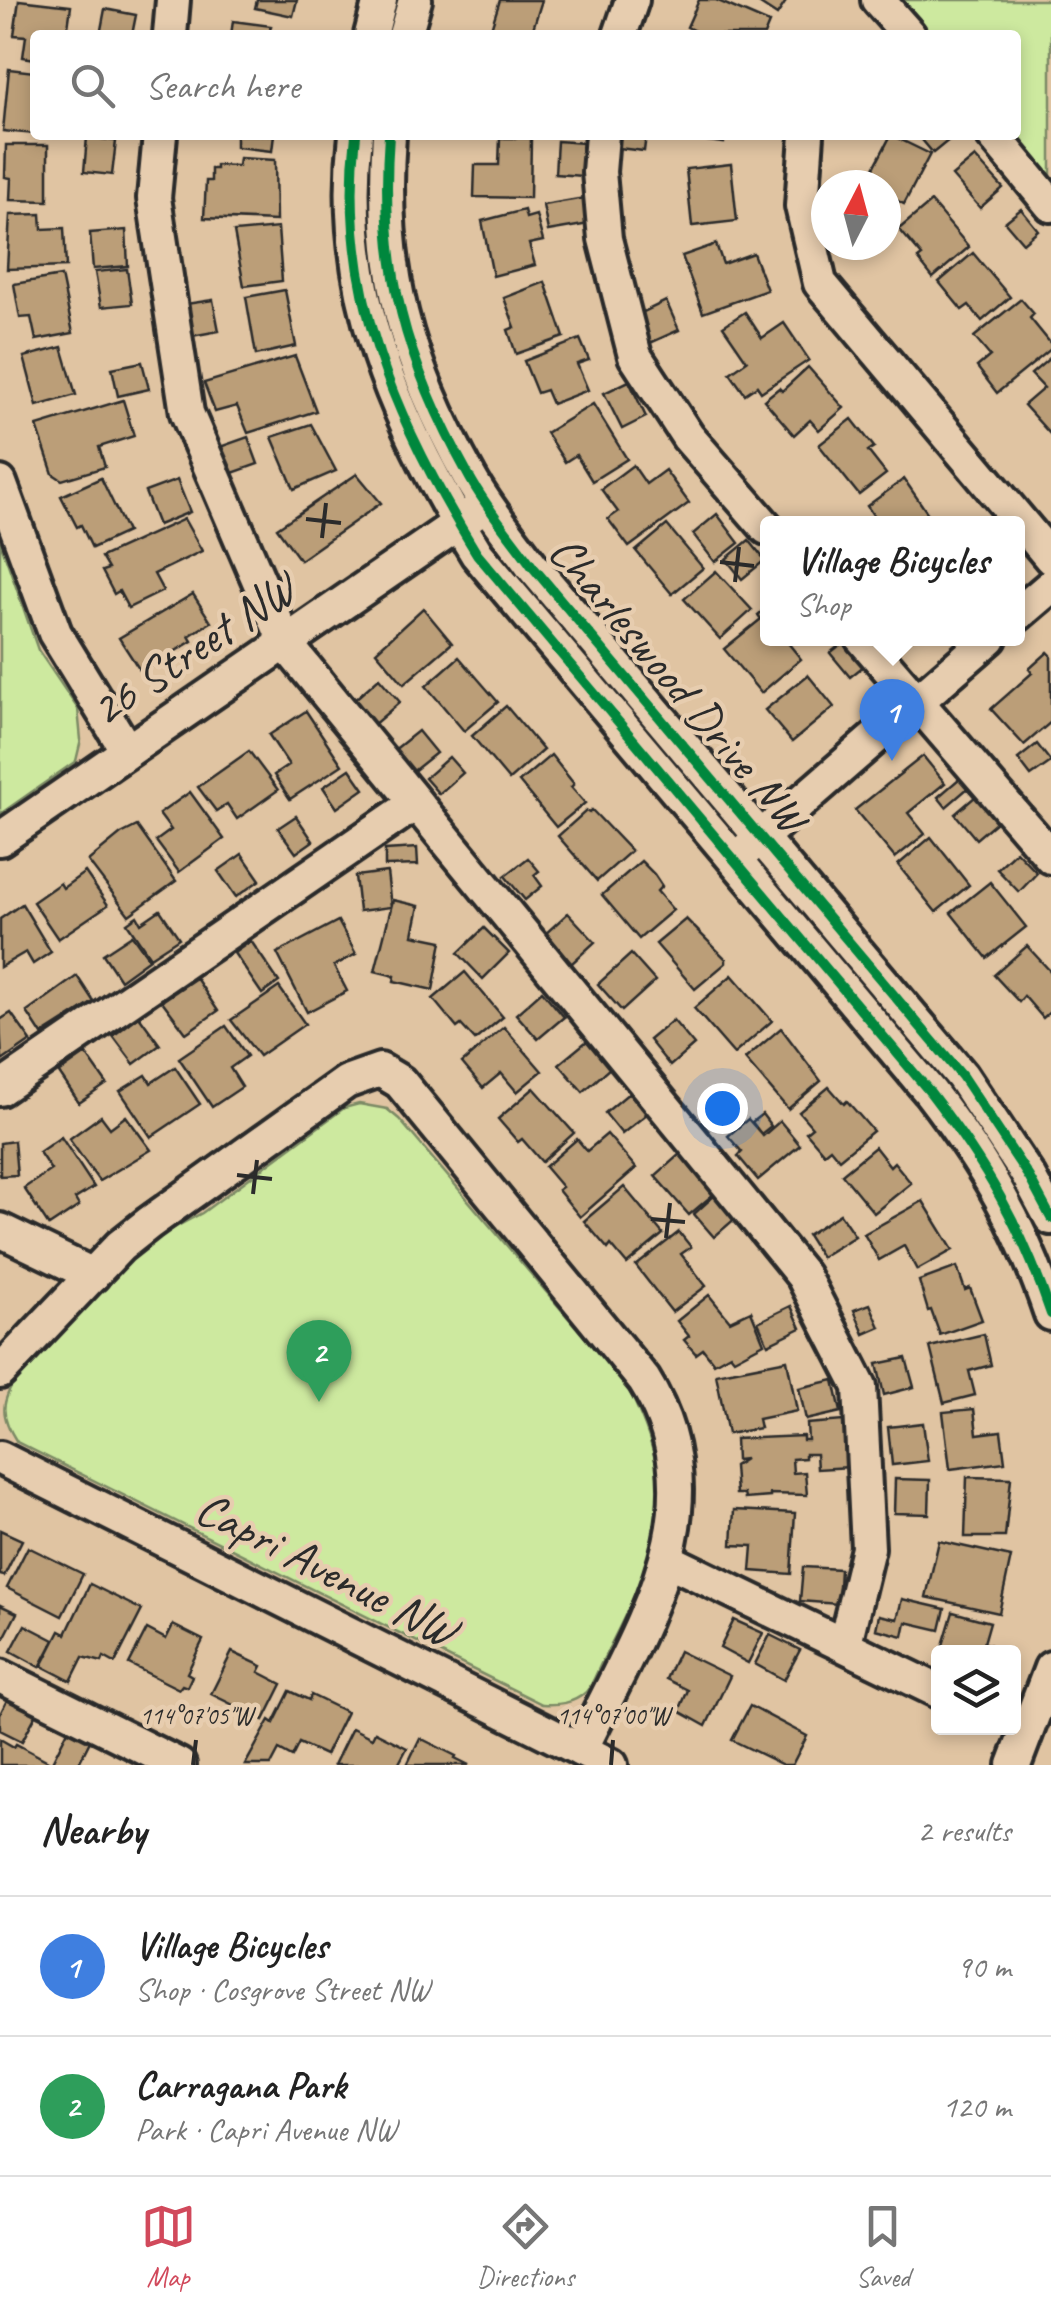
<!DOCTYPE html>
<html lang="en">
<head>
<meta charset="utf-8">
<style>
	:root { --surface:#fff; --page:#f6f6f6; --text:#222; --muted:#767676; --line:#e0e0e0; --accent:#d1495b }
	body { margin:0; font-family:Caveat,sans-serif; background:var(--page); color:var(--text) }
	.controls { position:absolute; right:30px; bottom:30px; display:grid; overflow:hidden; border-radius:10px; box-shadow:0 5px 15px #0003 }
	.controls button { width:90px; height:90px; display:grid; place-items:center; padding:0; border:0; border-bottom:2px solid var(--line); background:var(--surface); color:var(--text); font:50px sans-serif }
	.compass { position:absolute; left:811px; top:170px; width:90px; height:90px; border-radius:50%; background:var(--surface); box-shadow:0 5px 15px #0003; rotate:6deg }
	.you { position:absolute; left:722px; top:1108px; width:35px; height:35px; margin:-25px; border:8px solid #fff; border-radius:50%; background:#1a73e8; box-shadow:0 0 0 15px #1a73e833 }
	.badge { display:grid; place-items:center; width:65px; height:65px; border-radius:50%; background:var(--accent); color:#fff; font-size:32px; font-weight:700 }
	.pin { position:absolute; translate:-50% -82px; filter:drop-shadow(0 2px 5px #0008) }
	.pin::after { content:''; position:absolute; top:52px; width:35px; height:30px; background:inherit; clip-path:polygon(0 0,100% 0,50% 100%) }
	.popup { position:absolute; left:760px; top:516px; width:265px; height:130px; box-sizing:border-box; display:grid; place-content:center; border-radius:10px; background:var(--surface); filter:drop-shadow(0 2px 8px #0005); font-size:32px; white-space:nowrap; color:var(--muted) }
	.popup b { font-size:38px; color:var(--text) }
	.popup::after { content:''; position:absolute; left:50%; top:100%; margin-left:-20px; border:20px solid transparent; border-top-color:var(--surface) }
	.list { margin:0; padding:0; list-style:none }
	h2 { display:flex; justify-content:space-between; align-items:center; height:130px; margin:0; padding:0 40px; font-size:42px }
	h2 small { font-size:32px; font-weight:400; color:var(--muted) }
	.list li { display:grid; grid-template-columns:65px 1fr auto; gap:30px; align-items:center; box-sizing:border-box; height:140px; padding:0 40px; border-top:2px solid var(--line) }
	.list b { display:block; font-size:38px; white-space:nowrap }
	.list p { margin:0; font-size:32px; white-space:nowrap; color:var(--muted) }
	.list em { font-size:32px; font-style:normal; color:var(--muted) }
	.icon { flex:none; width:55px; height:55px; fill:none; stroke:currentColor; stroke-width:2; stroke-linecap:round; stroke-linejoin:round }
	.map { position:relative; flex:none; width:1051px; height:1765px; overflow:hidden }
	.search { position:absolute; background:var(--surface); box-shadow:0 5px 15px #0003; left:30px; right:30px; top:30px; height:110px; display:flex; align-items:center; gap:25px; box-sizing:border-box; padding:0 35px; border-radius:10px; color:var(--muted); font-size:38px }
	.sheet { height:410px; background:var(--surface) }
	nav { display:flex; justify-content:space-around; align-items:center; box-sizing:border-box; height:140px; border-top:2px solid var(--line); background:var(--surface); font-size:28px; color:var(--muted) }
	nav a { display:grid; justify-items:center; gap:5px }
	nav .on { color:var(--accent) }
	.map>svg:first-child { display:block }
	.green { fill:#cde99f; stroke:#7c8a65; stroke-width:2.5 }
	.building { fill:#bb9e78; stroke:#2b2b2b; stroke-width:2.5 }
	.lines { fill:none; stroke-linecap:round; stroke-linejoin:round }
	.minor-casing { stroke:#2b2b2b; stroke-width:40 }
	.minor { stroke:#e7cdaf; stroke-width:32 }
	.cycleway-casing { stroke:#e7cdaf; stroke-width:16 }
	.cycleway { stroke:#00873e; stroke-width:10 }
	.ticks { fill:none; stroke:#2b2b2b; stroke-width:4 }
	.labels { text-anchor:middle; stroke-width:9; stroke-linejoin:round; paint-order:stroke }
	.street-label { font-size:48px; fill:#2b2b2b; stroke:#e7cdaf }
	.ticks-label { font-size:25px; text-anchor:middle; fill:#2b2b2b; stroke:#e7cdaf; stroke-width:9; stroke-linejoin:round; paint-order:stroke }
</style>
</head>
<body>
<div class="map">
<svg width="1051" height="1765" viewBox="0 0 1051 1765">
	<rect width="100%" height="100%" fill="#e0c4a2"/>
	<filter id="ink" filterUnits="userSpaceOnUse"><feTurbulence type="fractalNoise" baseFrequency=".01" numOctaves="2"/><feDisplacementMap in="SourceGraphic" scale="20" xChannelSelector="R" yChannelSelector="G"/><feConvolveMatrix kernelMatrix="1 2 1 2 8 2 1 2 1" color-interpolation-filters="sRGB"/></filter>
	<g filter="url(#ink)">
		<g class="green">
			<path d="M882,0h169v197l-53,-62h18v-100h-104z"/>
			<path d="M0,541l38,109 40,59 3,31 -5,21 -76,53z"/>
			<path d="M359,1104l28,5 12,10 229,269c16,33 30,66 31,103 2,61 -29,114 -55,167 -6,10 -11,27 -18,34 -13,12 -28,13 -44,12l-525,-262c-17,-26 -17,-40 1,-66l107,-112 32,-27 45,-24 142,-105z"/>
		</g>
		<g class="building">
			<path d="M19,0l52,6 -4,29h-32v24l-12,-2 3,-21 -12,-1z"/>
			<path d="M257,0h40l-4,16 -38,-8z"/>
			<path d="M500,0h42l-11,35h-42z"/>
			<path d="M699,0h17l53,23 -5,12h-61l-16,-8z"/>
			<path d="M754,0h33l-10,15z"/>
			<path d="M105,9l31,6 -4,20h-32z"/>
			<path d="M233,21l38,5 -2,9h-38z"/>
			<path d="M9,69l26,3v62l-32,-3z"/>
			<path d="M236,135h38l-2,16 -36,-4z"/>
			<path d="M612,135h34l-2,16 -34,-4z"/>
			<path d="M685,135h40l-1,8 -40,-5z"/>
			<path d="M891,135l39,19 -26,50 -18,-9v-10h-21z"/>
			<path d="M918,135h37l-22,18z"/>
			<path d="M87,137l29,4 -4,34 -28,-3z"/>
			<path d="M500,138h31l-1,60 -56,-1 1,-32h24z"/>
			<path d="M557,141l28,2 -2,33 -28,-2z"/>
			<path d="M6,145h42v56l-38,-1 1,-22 -6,-1z"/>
			<path d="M975,157l28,31 -23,20 -28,-32z"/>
			<path d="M239,158l36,2 1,61 -72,-3 2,-37h5v-12h5v-4l22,1z"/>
			<path d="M731,164l6,57 -45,5 -6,-57z"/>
			<path d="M591,197l4,26 -47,8 -5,-26z"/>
			<path d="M931,202l38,45 -36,31 -15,-19 4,-3 -23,-27z"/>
			<path d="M1021,209l17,21 -15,13 -18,-21z"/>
			<path d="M524,210l2,8 10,-3 7,26 -14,3 6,21 -42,11 -11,-55z"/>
			<path d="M41,214l1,15 22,-1 2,39 -59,2 3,-54z"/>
			<path d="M278,228l4,53 -38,5 -10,-54z"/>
			<path d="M126,230l2,36 -35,3 -3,-36z"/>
			<path d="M716,244l7,20 30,-11 14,37 -64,23 -21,-57z"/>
			<path d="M973,253l37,44 -28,24 -13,-16 -7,5 -23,-28z"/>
			<path d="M127,269l5,35 -31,3 -6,-35z"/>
			<path d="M61,276l12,57 -37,7 -5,-23 -11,1 -6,-34z"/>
			<path d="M545,282l19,55 -48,17 -8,-24 7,-3 -11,-29z"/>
			<path d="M285,290l11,56 -40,9 -10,-58z"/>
			<path d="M1021,299l13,15 -4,4 21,26v5l-54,44 -20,-26 13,-11 -16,-19z"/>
			<path d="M213,300l6,31 -33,6 -7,-32z"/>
			<path d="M666,301l13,29 -29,13 -13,-28z"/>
			<path d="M745,312l17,26 22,-15 25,37 -48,32 -4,-6 -12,8 -15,-21 17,-12 -24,-35z"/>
			<path d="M580,339l9,21 -12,4 11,26 -36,14 -6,-14 -9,3 -13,-32z"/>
			<path d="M62,347l14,48 -39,11 -13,-49z"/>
			<path d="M295,356l21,55 -68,22 -11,-27 -22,6 -11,-29z"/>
			<path d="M1051,357v78l-27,-30 20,-17 -13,-14z"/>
			<path d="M142,362l7,27 -31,7 -6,-28z"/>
			<path d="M808,367l36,41 -25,22 -9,-10 -16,15 -30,-35 15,-12 3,3z"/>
			<path d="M629,381l17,36 -24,12 -18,-36z"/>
			<path d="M123,400l11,36 -35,11 6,20 -43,13 -9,-6 -16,-48z"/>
			<path d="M593,404l34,55 -35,22 -16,-26 -11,7 -19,-29z"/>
			<path d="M852,419l22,28 -6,4 18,23 -27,21 -40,-50z"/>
			<path d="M311,424l25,47 -42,18 -22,-52z"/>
			<path d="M248,437l10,27 -31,11 -10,-27z"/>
			<path d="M633,465l13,19 19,-14 24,33 -60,44 -21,-28 10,-7 -17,-23z"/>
			<path d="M357,474l24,29 -81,57 -23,-32z"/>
			<path d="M101,478l26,54 -35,16 -11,-23 -4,2 -16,-31z"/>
			<path d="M904,479l31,45h-56l-12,-18z"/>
			<path d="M177,480l13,32 -32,13 -13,-33z"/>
			<path d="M717,514l22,29 -24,19 -22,-28z"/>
			<path d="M184,519l18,32 -48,23 9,17 -35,17 -9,-17 -5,3 -12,-23 6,-2 -7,-12z"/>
			<path d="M667,525l36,43 -31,26 -36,-43z"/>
			<path d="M749,540l16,20 -23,19 -16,-20z"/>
			<path d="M716,571l36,39 -32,29 -36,-40z"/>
			<path d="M193,594l18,28 -22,14 3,5 -51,31 -22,-34z"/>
			<path d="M767,607v31h17l17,21 -40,34 -37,-44 37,-30 -3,-4z"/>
			<path d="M423,608l29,35 -48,41 -28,-33z"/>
			<path d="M849,638l21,23 -20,16 -20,-24z"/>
			<path d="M1048,652l3,3v67l-27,23 -33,-36 41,-36 -3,-4z"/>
			<path d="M459,657l39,45 -34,29 -38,-45z"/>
			<path d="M808,675l26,32 -42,35 -27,-32z"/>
			<path d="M379,678l21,24 -28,24 -20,-24z"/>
			<path d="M506,706l37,44 -34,30 -37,-44z"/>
			<path d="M306,711l36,54 -52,34 -16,-24 15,-10 -20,-30z"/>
			<path d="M418,731l18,22 -25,20 -18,-22z"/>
			<path d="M1037,744l14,18 -20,14 -13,-17z"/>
			<path d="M249,751l29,39 -41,29 -10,-15 -11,7 -18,-24z"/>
			<path d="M551,755l23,29 -3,3 14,16 -29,24 -37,-45z"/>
			<path d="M923,756l22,27 -37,30 17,21 -30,24 -40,-48z"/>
			<path d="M449,757l14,16 -24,21 -14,-16z"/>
			<path d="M350,769l14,20 -27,19 -14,-21z"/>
			<path d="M960,778l8,10 -22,19 -8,-10z"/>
			<path d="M190,792l34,47 -45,33 -23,-31 15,-11 -12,-16z"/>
			<path d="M976,796l21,25 -21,18 -21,-25z"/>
			<path d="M592,810l39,41 -34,30 -39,-45 28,-25 3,2z"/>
			<path d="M296,816l17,25 -17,12 -18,-25z"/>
			<path d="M137,826l39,55 -47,34 -41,-54 33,-27z"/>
			<path d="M931,837l38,48 -33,27 -38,-47z"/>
			<path d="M417,848l1,17 -33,1v-16z"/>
			<path d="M1016,851l21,22 -18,19 -22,-23z"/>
			<path d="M242,854l18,26 -24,17 -18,-26z"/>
			<path d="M528,858l11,13 -5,4 8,11 -17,14 -20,-24z"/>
			<path d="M641,861l13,13 8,12 -5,5 16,19 -34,29 -37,-44z"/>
			<path d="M85,872l23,33 -50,34 -25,-37 27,-19 3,5z"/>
			<path d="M387,872l4,35 -32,4 -4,-35z"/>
			<path d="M990,882l36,45 -39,31 -36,-45z"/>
			<path d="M393,900l26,6 -6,29 29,6 -9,49 -39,-9 1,-5 -20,-5z"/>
			<path d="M22,904l29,48 -18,12 -7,-12 -26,15v-48z"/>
			<path d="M160,910l19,28 -29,19 -23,-34 10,-7 4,7z"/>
			<path d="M568,913l27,29 -24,22 -27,-29z"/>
			<path d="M686,919l40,40v4l-31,26 -39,-45z"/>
			<path d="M338,921l18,33 -22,12 13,25 -40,21 -30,-59z"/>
			<path d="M484,928l25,25 -26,26 -25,-26z"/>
			<path d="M132,935l17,24 -29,21 -17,-26z"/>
			<path d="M251,941l28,41 -17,12 -28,-41z"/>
			<path d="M1027,946l24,26v39l-8,7 -19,-22 -5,6 -25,-27z"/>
			<path d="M631,954l24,27 -33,30 -24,-27z"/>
			<path d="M465,972l38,45 -28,23 -14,-15 -4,3 -24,-29z"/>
			<path d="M732,975l40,46 -38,33 -40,-46z"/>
			<path d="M77,976l17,26 -52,33 -15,-23z"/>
			<path d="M196,978l22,33 -32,22 -24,-32z"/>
			<path d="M279,987l26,37 -46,32 -28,-36z"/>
			<path d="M542,991l22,26 -26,22 -22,-25z"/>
			<path d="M11,1013l20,28 -29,20 -2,-41z"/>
			<path d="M139,1016l21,29 -26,19 -21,-28z"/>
			<path d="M673,1020l21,25 -24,21 -21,-26z"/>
			<path d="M226,1026l21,30 -17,12 12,19 -30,20 -33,-49z"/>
			<path d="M504,1027l38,44 -25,21 -16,-19 -18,15 -21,-25z"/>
			<path d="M781,1028l40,53 -33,28 -43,-50z"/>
			<path d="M587,1041l23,27 -27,24 -24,-28z"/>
			<path d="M86,1054l21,30 -28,19 -20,-30z"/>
			<path d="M175,1067l25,37 -49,33 -31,-46 26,-16 5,8z"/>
			<path d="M829,1087l15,17 3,-3 26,30 -34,28 -9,-11 -6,5 -18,-21 6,-5 -13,-15z"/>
			<path d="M534,1088l40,45 -32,29 -20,-23 -4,3 -20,-23z"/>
			<path d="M630,1092l18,21 -26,21 -17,-21z"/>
			<path d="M762,1114l9,12 -10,8 -9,-12z"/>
			<path d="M101,1116l9,12 16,-12 25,34 -52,31 -30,-42z"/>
			<path d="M748,1119l15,17 17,-15 20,24 -42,35 -20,-24 4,-4 -14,-16z"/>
			<path d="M607,1134l29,34 -56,49 -22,-27 4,-3 -17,-20 32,-28 10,12z"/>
			<path d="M61,1137l33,50 -19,12 4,7 -30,20 -25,-38 27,-18 -12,-18z"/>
			<path d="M14,1141l3,34 -17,1v-33z"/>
			<path d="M875,1147l15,19 4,-4 17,21 -37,30 -32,-39z"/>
			<path d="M681,1153l34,40 -26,22 -34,-39z"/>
			<path d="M624,1187l39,47 -36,30 -16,-19 -3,4 -24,-28z"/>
			<path d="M716,1194l21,23 -23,20 -20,-23z"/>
			<path d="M923,1201l30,49 -36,20 -13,-24 -25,14 -15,-26z"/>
			<path d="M840,1214l15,22 -34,21 -14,-22z"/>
			<path d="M679,1232l12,15 -10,7 25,32 -34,26 -36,-46z"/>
			<path d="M957,1267l8,23 5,-2 12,32 -42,15 -9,-25 -3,1 -9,-30z"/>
			<path d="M709,1295l21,26 21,-10 13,32 -30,16 -4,-5 -16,9 -11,-14 -7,5 -12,-14 5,-4 -12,-15z"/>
			<path d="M870,1304l10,23 -16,7 -10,-24z"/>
			<path d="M791,1306l10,22 -33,16 -10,-22z"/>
			<path d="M984,1334l7,31 -22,6 6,24 -31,8 -14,-56z"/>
			<path d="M906,1358l8,29 -30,8 -7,-31z"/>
			<path d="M787,1360l10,51 -39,8 2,9 -32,6 -12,-60z"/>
			<path d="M834,1380l7,32 -35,8 -7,-32z"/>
			<path d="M974,1409l3,25 24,-3 4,31 -55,7 -7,-57z"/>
			<path d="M843,1421l7,46 -33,2 -1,-15h-11v4l-13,1 1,14 12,-1 2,23 -37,-1v3l-25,2 -1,-5h-8l-2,-28 11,-7 -9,1 -1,-21 68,-3v4h5l-1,-16z"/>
			<path d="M923,1423l5,38 -36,4 -4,-38z"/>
			<path d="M967,1477l44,1 -6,59h-40z"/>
			<path d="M895,1479l35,1 -1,34 -35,-1z"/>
			<path d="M734,1510l61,3 -4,61 -40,-3 2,-25 -21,-1z"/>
			<path d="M0,1530l22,10 -18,36 -4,-1z"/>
			<path d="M939,1541l72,16 -12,56 -73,-16z"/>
			<path d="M28,1547l55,27 -21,42 -55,-28z"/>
			<path d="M803,1567l37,2 -2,35 -38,-3z"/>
			<path d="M90,1584l52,26 -27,53 -11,-6 -2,5 -19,-5 -12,24 -29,-15 18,-35 6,3z"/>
			<path d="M902,1599l43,10 -5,21 -34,-8 -3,14 -27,-7 3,-14 18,4z"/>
			<path d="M0,1605l17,8 -14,27 -3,-2z"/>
			<path d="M953,1612l37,10 -6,21 7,2 -3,7h-47z"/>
			<path d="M734,1620l29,13 -15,30 -28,-15z"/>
			<path d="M25,1625l29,15 -14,27 -29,-16z"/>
			<path d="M173,1625l30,15 -16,33 5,3 -5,11 -5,-2 -3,4 -50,-25 18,-35 19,10z"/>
			<path d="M770,1635l30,15 -16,30 -29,-16z"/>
			<path d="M679,1651l51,25 -24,50 -27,-15 9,-21 -22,-11z"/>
			<path d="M232,1652l30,14 -3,6 23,12 -18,36 -53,-26z"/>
			<path d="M290,1691l19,9 2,-5 35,17 -21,43 -26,-12 -7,14 -13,-7 -8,15h-26l25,-45 4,3z"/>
			<path d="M8,1698l29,15 -15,28 -22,-11v-16z"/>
			<path d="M750,1706l57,30 -15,29h-9l-51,-25z"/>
			<path d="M352,1728l20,10 3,-6 32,16 -9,17h-64z"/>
			<path d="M68,1730l22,11 -12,24 -26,-3z"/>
			<path d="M420,1738l36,18 -1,2 14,7h-62z"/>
			<path d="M0,1739l14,8 2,-3 32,17 -2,4h-46z"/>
		</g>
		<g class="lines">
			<g class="minor-casing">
				<g id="minor">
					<path d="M878,0l31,35"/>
					<path d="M170,35l3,-35"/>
					<path d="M371,35l9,-35"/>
					<path d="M405,35l10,-35"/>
					<path d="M620,35l12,-35"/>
					<path d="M160,135l-6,63 33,215 99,231 517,632 57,111 8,161 -23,95"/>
					<path d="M356,135c-19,157 41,289 121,419l453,538c56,73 91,133 121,222"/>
					<path d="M389,135c-10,135 16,226 81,343 17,31 41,59 62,88l430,510 67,101 22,41"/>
					<path d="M602,135l-3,37 6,67 30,117 53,81 79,91"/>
					<path d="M807,135l-5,71 18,77 231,275"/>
					<path d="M993,135l58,70"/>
					<path d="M0,483l55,150 71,116"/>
					<path d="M1017,615l34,-29"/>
					<path d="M862,638l189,219"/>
					<path d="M0,839l475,-327"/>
					<path d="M746,850l244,-212"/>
					<path d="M0,1089l416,-286"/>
					<path d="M0,1230l93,45"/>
					<path d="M0,1372l120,-126 29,-23 197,-141 34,-12 20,12 244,298c80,127 -8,253 -63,370"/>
					<path d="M0,1458l611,307"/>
					<path d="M668,1560l270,131"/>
					<path d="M0,1676l179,89"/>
					<path d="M1014,1765l37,-97"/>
				</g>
			</g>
			<use href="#minor" class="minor"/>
			<g class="cycleway-casing">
				<g id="cycleway">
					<path d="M356,135c-19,157 41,289 121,419l453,538c56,73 91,133 121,222"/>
					<path d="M389,135c-10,135 16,226 81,343 17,31 41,59 62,88l430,510 67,101 22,41"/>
				</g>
			</g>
			<use href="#cycleway" class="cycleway"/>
		</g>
	</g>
	<path class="ticks" d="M306,519l35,4M322,538l4,-35M720,562l34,4M735,582l4,-35M237,1175l35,4M253,1194l4,-34M651,1219l34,3M666,1238l4,-35M193,1765l3,-25M611,1765l2,-25"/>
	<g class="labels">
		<g class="street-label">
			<text transform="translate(192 648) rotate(-34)" y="17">26 Street NW</text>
			<text transform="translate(679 683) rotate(50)" y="17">Charleswood Drive NW</text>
			<text transform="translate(327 1568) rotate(27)" y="17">Capri Avenue NW</text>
		</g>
	</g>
	<g class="ticks-label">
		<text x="196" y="1724">114°07'05"W</text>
		<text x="613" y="1724">114°07'00"W</text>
	</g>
</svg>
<div class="controls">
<button><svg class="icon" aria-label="layers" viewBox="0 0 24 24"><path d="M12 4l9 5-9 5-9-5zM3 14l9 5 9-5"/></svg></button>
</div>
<svg class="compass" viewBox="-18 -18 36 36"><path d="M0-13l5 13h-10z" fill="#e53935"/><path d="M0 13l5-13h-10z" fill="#767676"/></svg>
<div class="you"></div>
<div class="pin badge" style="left:892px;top:761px;background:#3f7fe0">1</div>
<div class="popup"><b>Village Bicycles</b>Shop</div>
<div class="pin badge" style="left:319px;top:1402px;background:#2e9e5b">2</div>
<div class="search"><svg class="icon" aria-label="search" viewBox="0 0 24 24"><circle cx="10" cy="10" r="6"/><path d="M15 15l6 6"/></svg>Search here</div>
</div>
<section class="sheet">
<h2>Nearby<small>2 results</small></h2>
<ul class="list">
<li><span class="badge" style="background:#3f7fe0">1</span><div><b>Village Bicycles</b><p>Shop · Cosgrove Street NW</p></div><em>90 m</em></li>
<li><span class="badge" style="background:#2e9e5b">2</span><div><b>Carragana Park</b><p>Park · Capri Avenue NW</p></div><em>120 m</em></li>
</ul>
</section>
<nav>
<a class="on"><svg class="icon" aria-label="map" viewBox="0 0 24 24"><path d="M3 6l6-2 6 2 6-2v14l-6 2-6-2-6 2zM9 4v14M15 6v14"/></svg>Map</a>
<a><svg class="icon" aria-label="directions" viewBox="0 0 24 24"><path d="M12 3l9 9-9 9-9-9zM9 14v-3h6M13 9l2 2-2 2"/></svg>Directions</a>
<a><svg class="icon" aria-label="saved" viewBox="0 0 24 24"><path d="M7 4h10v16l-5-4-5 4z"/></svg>Saved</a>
</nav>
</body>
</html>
